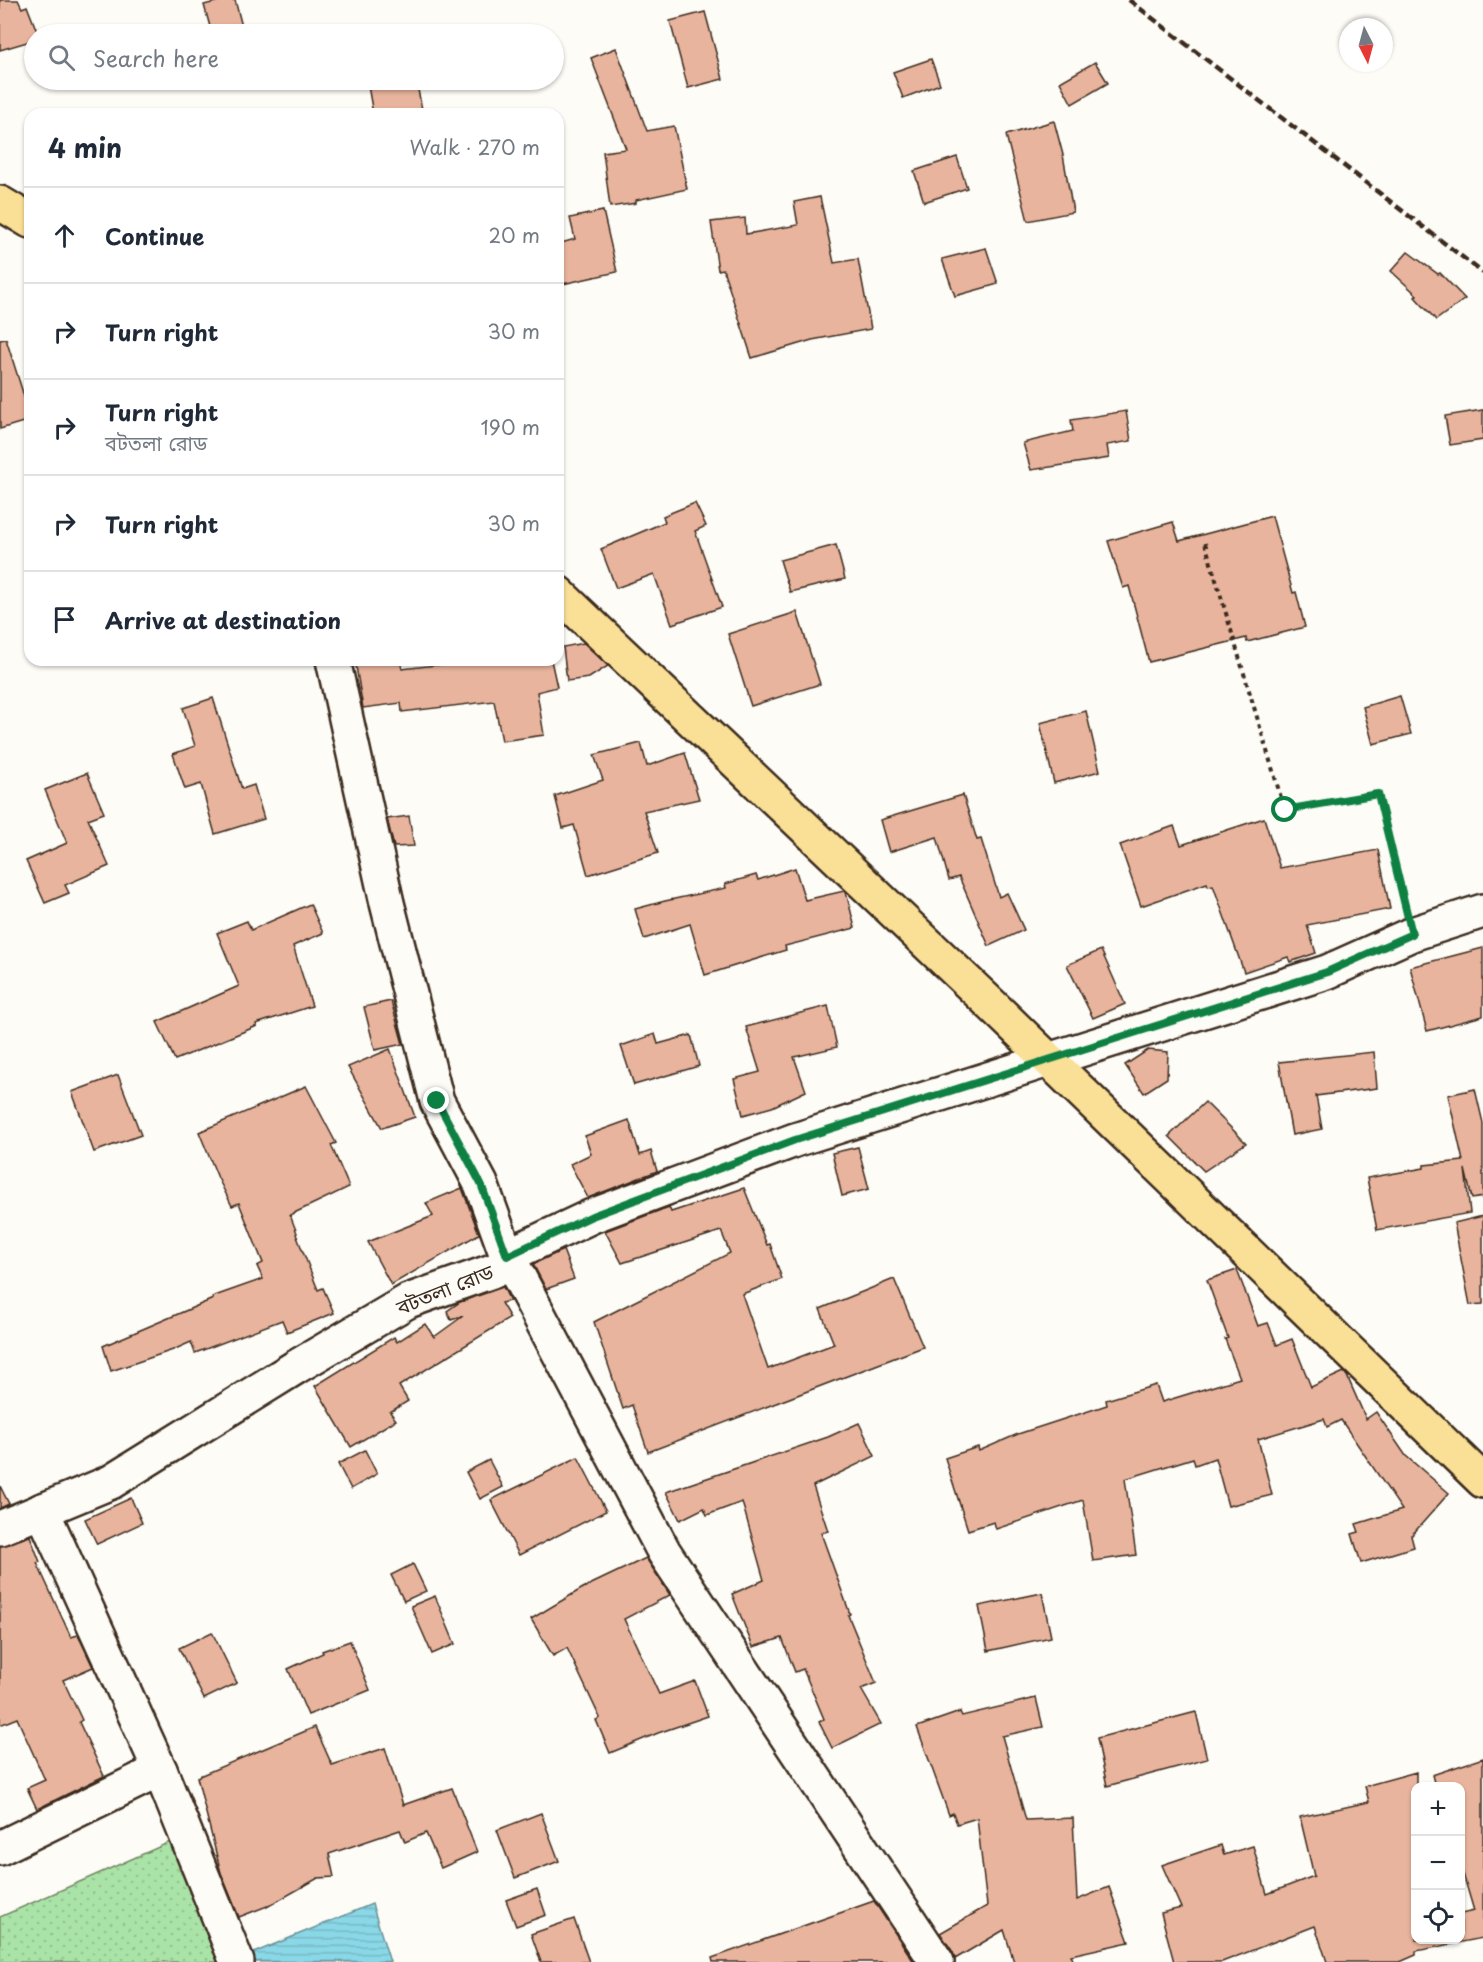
<!DOCTYPE html>
<html lang="en">
<head>
<meta charset="utf-8">
<style>
	:root { --surface:#fff; --page:#f6f6f7; --text:#1f2937; --muted:#747a83; --line:#e0e1e3 }
	body { margin:0; font-family:"Playpen Sans","Noto Sans Bengali",sans-serif; background:var(--page); color:var(--text) }
	.controls { position:absolute; right:18px; bottom:18px; display:grid; overflow:hidden; border-radius:12px; box-shadow:0 2px 4px #0004 }
	.controls button { width:54px; height:54px; display:grid; place-items:center; padding:0; border:0; border-bottom:2px solid var(--line); background:var(--surface); color:var(--text); font:30px sans-serif }
	.compass { position:absolute; left:1339px; top:18px; width:54px; height:54px; border-radius:50%; background:var(--surface); box-shadow:0 2px 4px #0004; rotate:174deg }
	.stop { position:absolute; width:18px; height:18px; margin:-14px; border:4px solid #0b8043; border-radius:50%; background:#fff }
	.stop.end { background:#0b8043; border-color:#fff; box-shadow:0 2px 6px #0008 }
	.list { margin:0; padding:0; list-style:none }
	h2 { display:flex; justify-content:space-between; align-items:center; height:78px; margin:0; padding:0 24px; font-size:26px }
	h2 small { font-size:20px; font-weight:400; color:var(--muted) }
	.list li { display:grid; grid-template-columns:39px 1fr auto; gap:18px; align-items:center; box-sizing:border-box; height:96px; padding:0 24px; border-top:2px solid var(--line) }
	.list b { display:block; font-size:22px; white-space:nowrap }
	.list p { margin:0; font-size:20px; white-space:nowrap; color:var(--muted) }
	.list em { font-size:20px; font-style:normal; color:var(--muted) }
	.icon { flex:none; width:33px; height:33px; fill:none; stroke:currentColor; stroke-width:2; stroke-linecap:round; stroke-linejoin:round }
	.map { position:relative; flex:none; width:1483px; height:1962px; overflow:hidden }
	.search { position:absolute; background:var(--surface); box-shadow:0 2px 4px #0004; left:24px; top:24px; width:540px; height:66px; display:flex; align-items:center; gap:15px; box-sizing:border-box; padding:0 21px; border-radius:33px; color:var(--muted); font-size:22px }
	.panel { position:absolute; background:var(--surface); box-shadow:0 2px 4px #0004; left:24px; top:108px; width:540px; height:558px; border-radius:18px }
	.map>svg:first-child { display:block }
	.park { fill:url(#park-dots); stroke:#728662; stroke-width:1.5 }
	.water { fill:url(#water-rules); stroke:#6a9297; stroke-width:1.5 }
	.building { fill:#e9b49d; stroke:#3b2a1e; stroke-width:1.5 }
	.lines { fill:none; stroke-linecap:round; stroke-linejoin:round }
	.minor-casing { stroke:#3b2a1e; stroke-width:38 }
	.primary-casing { stroke:#3b2a1e; stroke-width:38 }
	.path { stroke:#3b2a1e; stroke-width:4; stroke-dasharray:4.5 4.5; stroke-linecap:butt }
	.minor { stroke:#fdfcf7; stroke-width:33 }
	.primary { stroke:#fadf96; stroke-width:33 }
	.rail { stroke:#3b2a1e; stroke-width:4.5; stroke-dasharray:9 4.5; stroke-linecap:butt }
	.route { stroke:#0b8043; stroke-width:8 }
	.labels { text-anchor:middle; stroke-width:4.5; stroke-linejoin:round; paint-order:stroke }
	.street-label { font-size:20px; fill:#3b2a1e; stroke:#fdfcf7 }
</style>
</head>
<body>
<div class="map">
<svg width="1483" height="1962" viewBox="0 0 1483 1962">
	<defs>
		<pattern id="park-dots" width="8" height="8" patternUnits="userSpaceOnUse" patternTransform="scale(1.5)"><rect width="8" height="8" fill="#aae3a7"/><path d="M2 2h.1M6 6h.1" fill="none" stroke="#93c38f" stroke-width="1.8" stroke-linecap="round"/></pattern>
		<pattern id="water-rules" width="6" height="5" patternUnits="userSpaceOnUse" patternTransform="scale(1.5)"><rect width="6" height="5" fill="#89d7e7"/><path d="M0 2.5h6" fill="none" stroke="#77b9c6"/></pattern>
	</defs>
	<rect width="100%" height="100%" fill="#fdfcf7"/>
	<filter id="ink" filterUnits="userSpaceOnUse"><feTurbulence type="fractalNoise" baseFrequency=".0167" numOctaves="2"/><feDisplacementMap in="SourceGraphic" scale="12" xChannelSelector="R" yChannelSelector="G"/><feConvolveMatrix kernelMatrix="1 2 1 2 8 2 1 2 1" color-interpolation-filters="sRGB"/></filter>
	<g filter="url(#ink)">
		<path class="park" d="M186,1835l56,127h-242v-45z"/>
		<path class="water" d="M372,1904l18,58h-142l-2,-6z"/>
		<g class="building">
			<path d="M0,0h18l4,8 5,-2 11,28h-4v6l-34,10z"/>
			<path d="M223,0h12l9,34h-32l-8,-29z"/>
			<path d="M705,12l18,67 -35,9 -18,-67z"/>
			<path d="M616,48l31,83 27,-5 13,63 -51,11v3l-26,4 -7,-55 23,-3 -35,-91z"/>
			<path d="M931,59l9,25 -37,14 -10,-26z"/>
			<path d="M1095,62l13,21 -36,21 -12,-22z"/>
			<path d="M367,80h49l7,34h-50z"/>
			<path d="M1054,121l9,34 10,57 -45,9 -22,-86z"/>
			<path d="M957,157l10,31 -43,14 -10,-31z"/>
			<path d="M820,197l14,66 24,-4 13,70 -59,11 -60,18 -29,-89 -5,1 -7,-48 34,-4 1,16 52,-9 -4,-23z"/>
			<path d="M603,211l14,61 -59,13v-41l17,-5 -5,-21z"/>
			<path d="M986,248l12,36 -43,12 -13,-37z"/>
			<path d="M1408,252l30,22 2,-1 25,26 -29,21 -21,-23 2,-2 -26,-24z"/>
			<path d="M6,339l24,76v5l-30,9v-89z"/>
			<path d="M1483,410v30l-33,5 -5,-29z"/>
			<path d="M1126,411l5,30 -24,4 2,13 -78,12 -8,-27 50,-12 -2,-11z"/>
			<path d="M695,503l11,23 -11,5 27,76 -50,17 -18,-50 -38,14 -15,-39 64,-27 -2,-6z"/>
			<path d="M1272,516l21,77 3,-1 9,35 -58,15 -1,-4 -97,24 -20,-76 -6,2 -15,-47 65,-19 6,19z"/>
			<path d="M836,545l9,34 -55,13 -10,-32z"/>
			<path d="M797,612l23,72 -69,22 -23,-72z"/>
			<path d="M584,643l24,23 -19,12 -22,3 -4,-34z"/>
			<path d="M355,660h45l2,9 77,-9h72l6,27 -20,5 7,43 -42,6 -8,-40 -92,11 -1,-9 -38,5z"/>
			<path d="M1400,696l11,38 -38,10 -10,-37z"/>
			<path d="M213,698l29,91 12,-4 10,34 -49,15 -14,-50 -16,5 -12,-35 22,-8 -12,-38z"/>
			<path d="M1086,711l14,60 -46,12 -14,-60z"/>
			<path d="M641,743l6,23 38,-13 14,46 -55,12 14,42 -70,22 -14,-50 -11,3 -8,-32 48,-16 -9,-25z"/>
			<path d="M87,773l17,40 -16,6 21,47 -44,19 4,8 -24,10 -19,-42 41,-18 -22,-53z"/>
			<path d="M963,795l14,45 4,-1 18,58 8,-4 17,37 -35,16 -30,-69 -10,3 -12,-43 -48,15 -9,-32z"/>
			<path d="M409,816l5,30 -20,1 -7,-28z"/>
			<path d="M1264,818l16,50 98,-18 12,59 -83,16 9,28 -26,9 -2,-5 -44,15 -31,-87 -5,1 -1,-3 -66,23 -21,-61 54,-19 7,19z"/>
			<path d="M795,868l10,32 39,-9 2,1 9,36 -70,18 1,4 -81,25 -15,-51 -46,15 -9,-30 30,-8 61,-13 -1,-4 31,-9 2,5z"/>
			<path d="M310,904l13,29 -30,13 19,60 -56,18 1,2 -82,34 -18,-38 82,-36 -22,-53 30,-12 4,9z"/>
			<path d="M1483,948v68l-56,15 -17,-64z"/>
			<path d="M1101,950l24,54 -32,14 -26,-53z"/>
			<path d="M391,1001l12,43 -28,6 -11,-43z"/>
			<path d="M828,1006l9,41 -43,10 12,34 -34,16 -29,8 -9,-36 26,-7 -14,-45z"/>
			<path d="M655,1034l3,10 33,-9 8,31 -65,19 -13,-39z"/>
			<path d="M390,1049l25,68 -33,11 -34,-61z"/>
			<path d="M1148,1050l20,2 -1,26 -23,15 -19,-28z"/>
			<path d="M1374,1052l3,36 -61,8 6,33 -30,6 -13,-73z"/>
			<path d="M118,1075l23,60 -47,17 -22,-60z"/>
			<path d="M306,1086l30,57 -5,2 18,42 -59,28 7,18 -1,1 22,56 5,-2 11,25 -47,19 -5,-12 -87,33 -4,-11 -18,8 -62,21 -8,-25 110,-47 -1,-2 51,-18 -6,-13 6,-3 -24,-60 -7,3 -14,-28 -19,-46z"/>
			<path d="M1475,1089l8,34v74l-11,2 -7,-30 5,44 -93,17 -10,-52 57,-10v-3l39,-4 -15,-66z"/>
			<path d="M1205,1102l41,41 -42,28 -35,-35z"/>
			<path d="M629,1120l11,35 11,-4 6,20 -69,27 -18,-34 21,-10 -6,-18z"/>
			<path d="M858,1147l11,42 -27,7 -10,-43z"/>
			<path d="M462,1188l17,46 -88,51 -23,-43 65,-26 -7,-13z"/>
			<path d="M744,1188l23,57 3,-1 12,35 -40,15 26,75 66,-25 -14,-35 74,-30 29,68 -275,105 -16,-47 -9,4 -29,-87 136,-69 -9,-22 -99,32 -17,-32 64,-24 2,5z"/>
			<path d="M1483,1216v88l-13,1 -16,-82z"/>
			<path d="M563,1250l11,29 -28,10 -13,-25z"/>
			<path d="M1237,1270l21,56 10,-3 9,22 15,-6 19,48 33,-15 3,4 19,43 10,-7 30,44 43,37 -38,43 3,11 -53,16 -9,-29 7,-2 -3,-8 46,-14 -61,-90 -14,7 -3,-8 -66,20 14,56 -44,11 -13,-48 -20,7 -2,-7 -68,21 11,76 -43,6 -10,-61 -87,29 -2,-7 -26,8 -23,-72 33,-11 1,4 39,-17 89,-29 -1,-5 50,-15 6,17 78,-24 -15,-39 3,-1 -21,-58z"/>
			<path d="M503,1287l7,14 -9,2 9,15 -111,68 9,15 -18,11 6,8 -45,27 -36,-61 79,-49 3,5 28,-18 9,13 29,-21 -12,4 -4,-9 13,-9z"/>
			<path d="M859,1423l16,33 -62,30 15,45 -7,2 29,81 -2,1 28,68 -15,6 20,35 -49,24 -13,-26 5,-3 -21,-50 -8,3 -13,-34 -29,9 -21,-53 32,-14 -22,-78 -35,13 -3,-7 -24,12 -14,-28 162,-55z"/>
			<path d="M365,1450l12,24 -26,15 -13,-25z"/>
			<path d="M578,1457l28,54 -87,44 -28,-55z"/>
			<path d="M489,1460l14,27 -23,12 -14,-27z"/>
			<path d="M0,1486l9,18 -9,4z"/>
			<path d="M131,1498l11,25 -45,21 -12,-25z"/>
			<path d="M30,1536l10,26 -3,1 34,74 7,-2 15,32 -30,13 19,40 -3,2 25,54 -67,33 -10,-21 18,-8 -28,-62 -17,7v-179z"/>
			<path d="M646,1558l24,37 -46,24 35,75 36,-13 13,35 -50,17 -48,20 -14,-33 4,-2 -33,-70 -14,8 -22,-37 52,-31z"/>
			<path d="M413,1564l13,27 -22,10 -13,-26z"/>
			<path d="M1042,1593l9,44 -63,14 -9,-45z"/>
			<path d="M435,1596l20,48 -23,10 -21,-48z"/>
			<path d="M212,1632l25,51 -33,16 -25,-51z"/>
			<path d="M350,1641l20,49 -62,25 -20,-46 35,-16 -1,-2z"/>
			<path d="M1036,1698l7,29 -41,9 24,84 47,-2 4,82 32,-13 20,55 -58,13 3,7h-60l-10,-32 -49,29 -2,-7 -13,-19 47,-27 -10,-88 -20,6 -4,-11 -4,2 -32,-88 43,-15 2,4z"/>
			<path d="M1196,1712l11,47 -100,27 -10,-48z"/>
			<path d="M315,1727l17,38 53,-17 18,57 49,-17 25,64 -36,16 -15,-35 -21,9 -5,-12 -71,24 5,23 -16,1 -51,29v-1l-28,11 -18,-44 -24,-96z"/>
			<path d="M1483,1758v180l-67,13v4l-16,7h-73l-12,-36 -93,36h-48l-13,-49 20,-5 -19,-43 59,-20 3,10 29,-9 14,48 47,-18 -14,-59 69,-15 -4,-16 51,-14v168h45v-26l13,-3 -13,-44v-81h-26l-3,-11z"/>
			<path d="M541,1813l18,48 -44,17 -18,-48z"/>
			<path d="M537,1889l9,26 -30,11 -10,-26z"/>
			<path d="M874,1901l40,61h-201l-1,-4z"/>
			<path d="M574,1919l15,43h-48l-10,-28z"/>
		</g>
		<g class="lines">
			<g class="minor-casing">
				<g id="minor">
					<path d="M333,660l54,243 50,198 44,83 26,72"/>
					<path d="M512,1264l152,288 273,410"/>
					<path d="M42,1510l118,260 77,192"/>
					<path d="M0,1528l111,-46 185,-115 112,-66 104,-37 -5,-8 85,-40 203,-76 532,-168 85,-38 71,-23"/>
					<path d="M0,1848l160,-78"/>
				</g>
			</g>
			<g class="primary-casing">
				<g id="primary">
					<path d="M0,203l30,18"/>
					<path d="M558,593l437,415 488,473"/>
				</g>
			</g>
			<path class="path" d="M1205,543l80,268 93,-18 26,108"/>
			<use href="#minor" class="minor"/>
			<use href="#primary" class="primary"/>
			<path class="rail" d="M1129,0l354,273"/>
		</g>
	</g>
	<g class="lines" filter="url(#ink)">
		<path class="route" d="M437,1101l44,83 26,72 85,-40 203,-76 532,-168 85,-38 -34,-140 -93,16"/>
	</g>
	<g class="labels">
		<g class="street-label">
			<text transform="translate(445 1290) rotate(-22)" y="7">বটতলা রোড</text>
		</g>
	</g>
</svg>
<div class="controls">
<button>+</button>
<button>−</button>
<button><svg class="icon" aria-label="locate" viewBox="0 0 24 24"><circle cx="12" cy="12" r="6"/><path d="M12 2v4M12 18v4M2 12h4M18 12h4"/></svg></button>
</div>
<svg class="compass" viewBox="-18 -18 36 36"><path d="M0-13l5 13h-10z" fill="#e53935"/><path d="M0 13l5-13h-10z" fill="#747a83"/></svg>
<div class="stop" style="left:1285px;top:810px"></div>
<div class="stop end" style="left:437px;top:1101px"></div>
<div class="search"><svg class="icon" aria-label="search" viewBox="0 0 24 24"><circle cx="10" cy="10" r="6"/><path d="M15 15l6 6"/></svg>Search here</div>
<section class="panel">
<h2>4 min<small>Walk · 270 m</small></h2>
<ul class="list">
<li><svg class="icon" aria-label="ahead" viewBox="0 0 24 24"><path d="M12 20V5M6 11l6-6 6 6"/></svg><div><b>Continue</b></div><em>20 m</em></li>
<li><svg class="icon" aria-label="right" viewBox="0 0 24 24"><path d="M7 20v-9h11M14 6l5 5-5 5"/></svg><div><b>Turn right</b></div><em>30 m</em></li>
<li><svg class="icon" aria-label="right" viewBox="0 0 24 24"><path d="M7 20v-9h11M14 6l5 5-5 5"/></svg><div><b>Turn right</b><p>বটতলা রোড</p></div><em>190 m</em></li>
<li><svg class="icon" aria-label="right" viewBox="0 0 24 24"><path d="M7 20v-9h11M14 6l5 5-5 5"/></svg><div><b>Turn right</b></div><em>30 m</em></li>
<li><svg class="icon" aria-label="arrive" viewBox="0 0 24 24"><path d="M6 21V4h12l-3 4 3 4H6"/></svg><div><b>Arrive at destination</b></div></li>
</ul>
</section>
</div>
</body>
</html>
